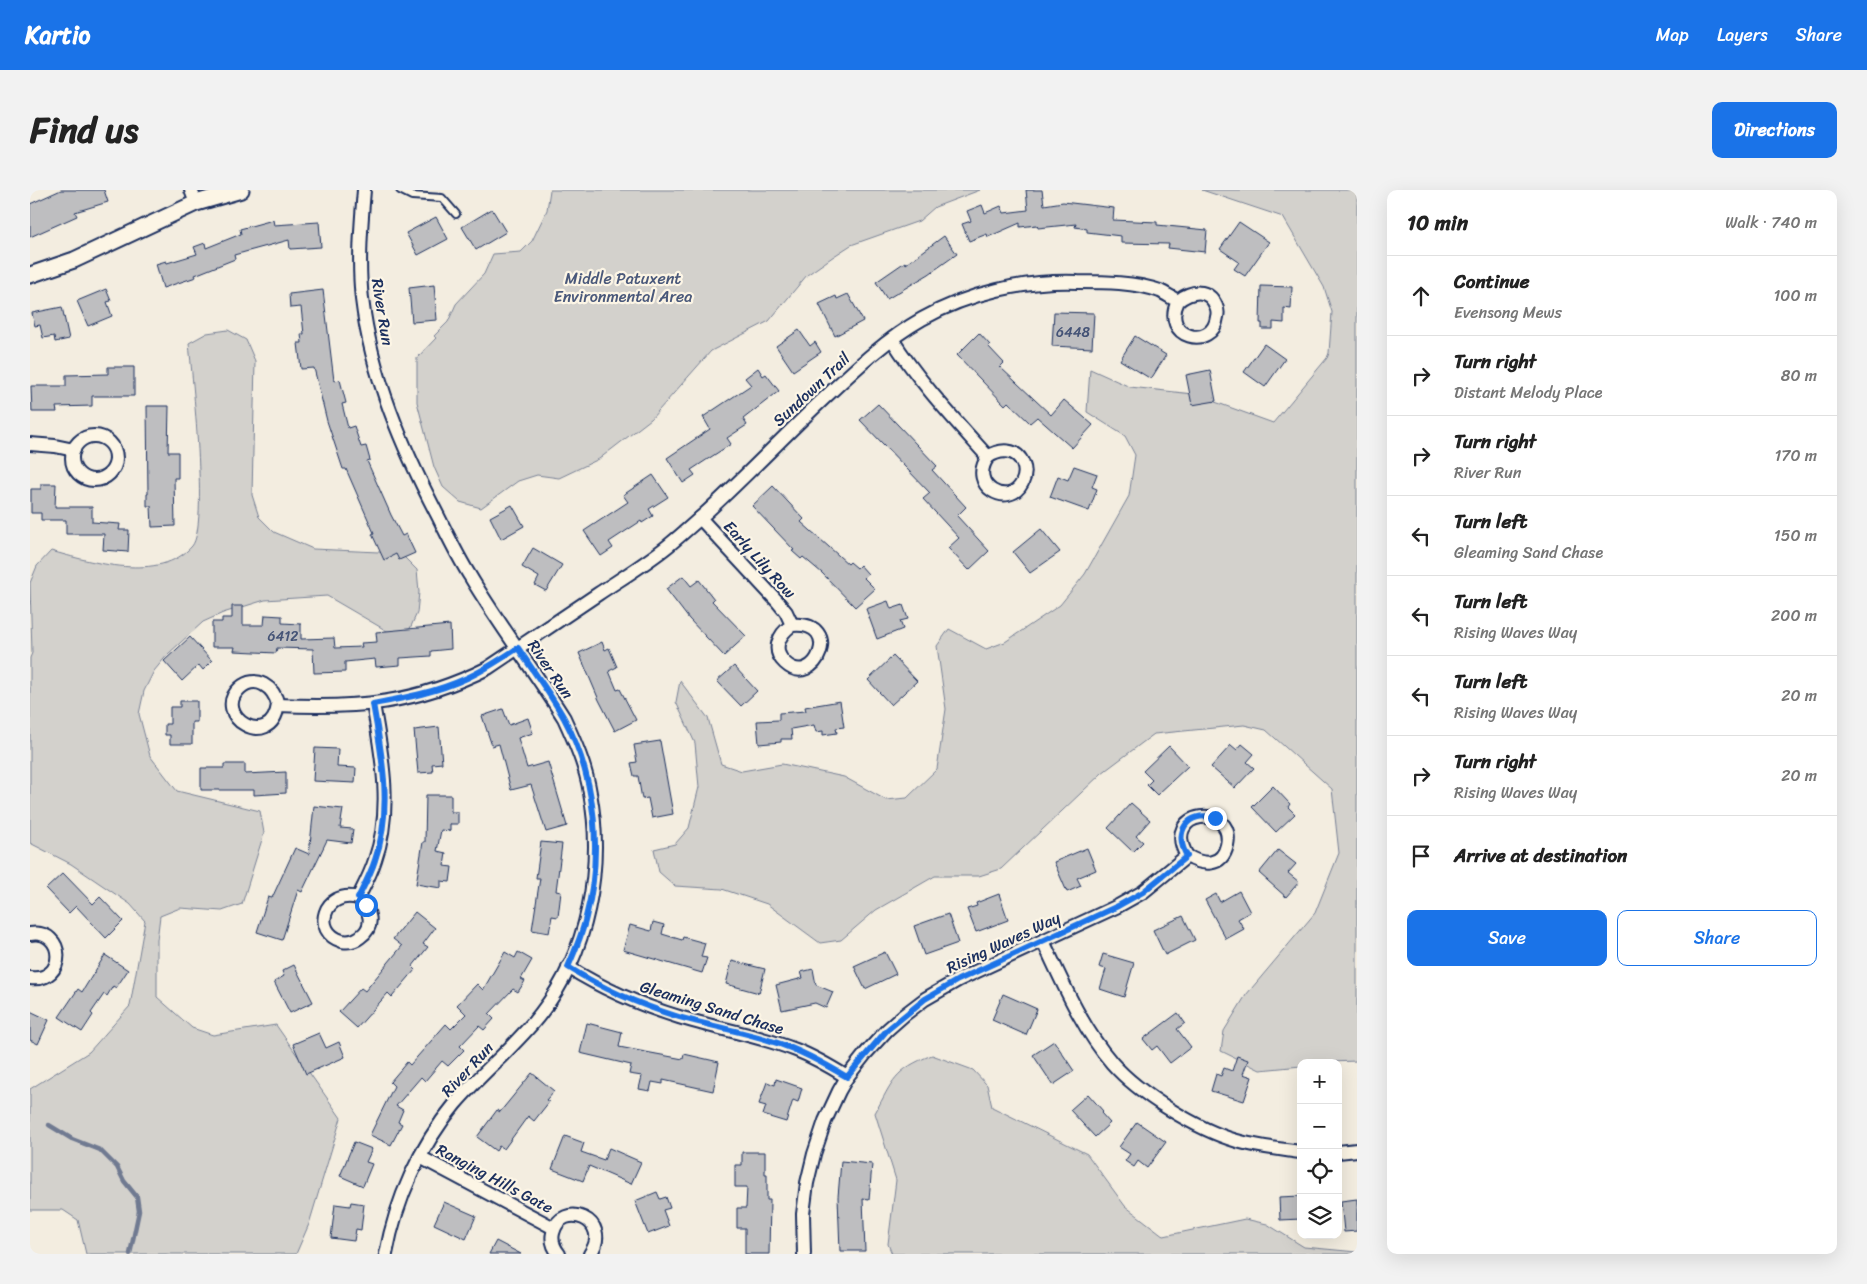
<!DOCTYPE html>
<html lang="en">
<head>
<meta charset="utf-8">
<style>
	:root { --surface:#fff; --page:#f2f2f2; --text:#222; --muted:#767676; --line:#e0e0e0; --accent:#1a73e8 }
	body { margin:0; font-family:Sriracha,sans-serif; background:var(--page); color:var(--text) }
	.controls { position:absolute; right:15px; bottom:15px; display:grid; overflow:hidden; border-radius:10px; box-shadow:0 5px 20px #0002 }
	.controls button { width:45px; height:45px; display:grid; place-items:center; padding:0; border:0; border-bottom:1px solid var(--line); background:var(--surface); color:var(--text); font:25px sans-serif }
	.stop { position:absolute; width:15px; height:15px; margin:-11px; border:4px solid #1a73e8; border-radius:50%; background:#fff }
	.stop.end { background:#1a73e8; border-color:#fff; box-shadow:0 1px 5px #0008 }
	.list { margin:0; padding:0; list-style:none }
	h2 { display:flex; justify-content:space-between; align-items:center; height:65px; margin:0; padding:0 20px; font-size:21px }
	h2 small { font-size:16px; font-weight:400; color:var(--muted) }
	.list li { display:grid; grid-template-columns:32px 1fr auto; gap:15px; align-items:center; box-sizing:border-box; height:80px; padding:0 20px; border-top:1px solid var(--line) }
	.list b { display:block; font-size:19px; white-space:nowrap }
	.list p { margin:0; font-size:16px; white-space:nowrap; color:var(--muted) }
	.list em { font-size:16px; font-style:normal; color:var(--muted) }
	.actions { display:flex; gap:10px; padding:15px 20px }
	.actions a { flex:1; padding:11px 0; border:1px solid var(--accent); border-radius:10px; text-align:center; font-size:18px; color:var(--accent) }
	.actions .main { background:var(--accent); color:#fff }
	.icon { flex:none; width:28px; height:28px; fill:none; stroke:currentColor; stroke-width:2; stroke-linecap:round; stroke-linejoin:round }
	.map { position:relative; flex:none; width:1327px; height:1064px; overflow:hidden; border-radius:10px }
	header { display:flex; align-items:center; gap:30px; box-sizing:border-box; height:70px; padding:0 25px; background:var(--accent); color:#fff }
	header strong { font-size:24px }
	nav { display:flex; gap:28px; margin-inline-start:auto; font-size:18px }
	.intro { display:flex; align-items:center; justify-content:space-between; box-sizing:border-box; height:120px; padding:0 30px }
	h1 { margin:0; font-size:35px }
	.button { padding:12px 22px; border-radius:10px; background:var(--accent); color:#fff; font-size:18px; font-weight:700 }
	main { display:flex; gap:30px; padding:0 30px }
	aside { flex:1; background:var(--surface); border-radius:10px; box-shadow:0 5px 20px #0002 }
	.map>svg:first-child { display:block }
	.green { fill:#d3d1cc; stroke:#778095 }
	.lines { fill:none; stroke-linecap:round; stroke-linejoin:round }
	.stream { stroke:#707a91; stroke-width:4.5 }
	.building { fill:#bebec0; stroke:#1b2f5e }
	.service-casing { stroke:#1b2f5e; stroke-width:10 }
	.minor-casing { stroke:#1b2f5e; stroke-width:16 }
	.tertiary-casing { stroke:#1b2f5e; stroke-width:19 }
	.service { stroke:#fcf5e5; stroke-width:6 }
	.minor { stroke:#fcf5e5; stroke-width:12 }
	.tertiary { stroke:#fcf5e5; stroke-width:15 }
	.route { stroke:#1a73e8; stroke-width:6 }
	.labels { text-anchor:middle; stroke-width:4.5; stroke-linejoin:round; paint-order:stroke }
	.number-label { font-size:14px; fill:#445376 }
	.park-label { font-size:16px; fill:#49587a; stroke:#fcf5e5 }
	.street-label { font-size:16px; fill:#1b2f5e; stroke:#fcf5e5 }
</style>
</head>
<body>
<header>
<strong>Kartio</strong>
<nav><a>Map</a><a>Layers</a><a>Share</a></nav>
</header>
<div class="intro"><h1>Find us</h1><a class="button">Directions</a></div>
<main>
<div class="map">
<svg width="1327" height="1064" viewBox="0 0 1327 1064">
	<rect width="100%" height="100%" fill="#f3ede0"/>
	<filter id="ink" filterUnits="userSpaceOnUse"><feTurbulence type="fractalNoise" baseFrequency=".02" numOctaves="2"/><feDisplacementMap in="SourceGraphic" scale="10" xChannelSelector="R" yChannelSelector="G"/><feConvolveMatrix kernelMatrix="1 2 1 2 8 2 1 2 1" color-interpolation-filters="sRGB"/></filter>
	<g filter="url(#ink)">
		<g class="green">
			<path d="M520,0h430l-45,17 -16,14 -68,24 -17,11 -27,19 -38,46 -58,30 -60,68 -52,40 -40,19 -22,-3 -19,6 -37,27 -21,-6 -17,-15 -9,-20 -17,-65v-44l19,-20 -2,-2 14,-14 8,-18 28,-30 9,-20 28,-2 11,-11 15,-31z"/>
			<path d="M1172,0h155v871l-56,2v3l-41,4 -39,-19 3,-20 22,-36 69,-82 24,-60 -7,-64 -66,-59 -22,-5 -90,9 -52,39 -101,96 -22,7h-44l-59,34 -35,30 -21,3 -53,-39 -45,-15 -47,-3 -16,-14 -5,-23 21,-5 14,-16 10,-41 -4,-44 -19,-41 4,-21 28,37 13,46 21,7 40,-7 62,13 42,23 21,-2 30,-29 9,-60 -9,-63 12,-17 37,20 19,-7 55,-37 25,-31 44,-78 6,-41 -10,-19 -38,-24 3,-43 40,18 63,7 80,29 54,-65 2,-5 3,-41 -8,-25 -41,-70z"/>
			<path d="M198,140l18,10 9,21 -3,134 7,22 15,15 39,17 87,4 17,17 2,22 -2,21 -9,20 -21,-2 -60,-35 -62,4 -42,13 -20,9 -35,32 -14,17 -10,20 -5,23 11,42 27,35 83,20 4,22 -22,71 -20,7 -42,-3 -20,8 -3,24v57l35,31 21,7 63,-10 65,93 -32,106 -13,30h-210l-8,-34 -15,-10h-33v-121l59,-37 41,-46 15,-85 -15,-17 -59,-40 -41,-21v-185l2,-5 -2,-70 7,-17 14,-15c40,11 109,32 141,-5 17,-20 0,-170 -3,-203l18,-10z"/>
			<path d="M902,865l41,15 14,15 5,22 95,47 38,52 39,30 81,-17 22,5 37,23 53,5v2h-465l-4,-10 8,-64 -21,-67c18,-33 19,-43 57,-58z"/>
		</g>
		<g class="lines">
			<path class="stream" d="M19,935l23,14 28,11 17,17 7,14 13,16 2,14 -9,43"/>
		</g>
		<g class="building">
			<path d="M31,0h43l4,12 -33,10 2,4 -47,21v-33z"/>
			<path d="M996,0h16l2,15 19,-3 51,6 -1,12 44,2v3l50,5 -2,22 -37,-4 1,-4 -48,-1v-7l-34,-4v-3l-12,-2 1,-3 -38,4 -1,-3 -17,2v-4l-32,14 -1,-3 -18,7 -7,-17 9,-3 -4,-10 15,-6 3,8 16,-7 3,7 24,-3z"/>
			<path d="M462,19l14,23 -30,18 -14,-23z"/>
			<path d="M406,27l12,22 -30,16 -12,-22z"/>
			<path d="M243,30l1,5 45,-3 2,25 -31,2 -1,-9 -55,15 1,4 -40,16 1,2 -33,11 -7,-24 10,-3 1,2 30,-9 -3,-7 11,-4 1,5 35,-14 -1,-5z"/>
			<path d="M1209,32l30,20 -24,34 -11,-7 5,-7 -19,-13z"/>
			<path d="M914,46l13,18 -28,20 -42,25 -11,-17 29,-20 1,2z"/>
			<path d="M404,95l3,35 -25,2 -3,-34z"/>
			<path d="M1231,96l31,1 -1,22 -7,-1v15l-11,-1v7h-11v-6h-2z"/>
			<path d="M76,99l5,12 -4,1 5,14 -24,10 -11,-25z"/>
			<path d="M293,100l11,91 6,-1 6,23 -4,1 6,24 6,-2 7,21 5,-1 4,14 -3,1 24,54 11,21 4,-2 9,19 -16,7 -3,-6 -12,6 -12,-26 2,-1 -28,-64h-3l-16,-48 -13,-53 -13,1 -3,-26h4l-1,-9h3l-3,-27 -11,1 -1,-14z"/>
			<path d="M818,104l15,27 -28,15 -16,-32 17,-8 1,3z"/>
			<path d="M32,117l7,32 -14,3 -1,-6 -11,2 -3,-13 -5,1 -3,-13z"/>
			<path d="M1024,122l40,1 -2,35 -40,-2z"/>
			<path d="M769,140l11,16 5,-4 6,10 -28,19 -17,-25z"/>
			<path d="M949,143l11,12 -2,1 16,17 -4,4 51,48 13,-15 29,25 -21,23 -35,-31 -7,6 -22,-21 -3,3 -48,-50z"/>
			<path d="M1105,146l31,19 -15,24 -31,-19z"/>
			<path d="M1234,154l21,15 -20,28 -21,-15z"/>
			<path d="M78,177h26v29h-42v10l-36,1 1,5h-25l-1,-26h35v-11l42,-1z"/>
			<path d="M728,178l5,8 3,-2 13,17 -36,28 4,6 -20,13 4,6 -40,26 4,5 -12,8 -16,-25 43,-29 -7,-12 48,-32 -6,-7z"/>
			<path d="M1180,180l6,31 -24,4 -6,-30z"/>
			<path d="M848,214l59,62 -5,4 34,37 -9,9 32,35 -20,19 -21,-22 11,-10 -36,-39 7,-6 -70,-73z"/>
			<path d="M117,216h22l-1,46h10v26h-4l1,48 -23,1 -1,-21h-4v-12h1z"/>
			<path d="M1044,276l23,8 -5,13 5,2 -8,22 -39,-14 8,-21 10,4z"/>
			<path d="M623,285l15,22 -19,12 4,7 -11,7 -1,-2 -32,21 4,6 -12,8 -17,-25 44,-29 -5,-7z"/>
			<path d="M11,294h15l-1,23h37v15l28,2 -1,6h10l-1,22 -25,-2 1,-16h-38v-14h-25v-7h-10v-24h10z"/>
			<path d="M743,296l31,33 -3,3 47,42 2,-2 7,6 3,-3 8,9 -4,4 11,11 -20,18 -33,-34 -19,-16 -2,2 -9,-8 2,-1 -42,-44z"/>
			<path d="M482,315l12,21 -23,13 -11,-22z"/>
			<path d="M1011,339l19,23 -30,21 -17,-21z"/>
			<path d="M503,358l29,17 -16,26 -11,-6 4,-8 -17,-10z"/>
			<path d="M653,386l8,10 8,-6 15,19 -2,2 34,35 -22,20 -35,-37 -23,-30z"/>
			<path d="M858,411l3,8 12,-4 5,14 -8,2 3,8 -26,10 -11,-30z"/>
			<path d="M202,416h11v19h21l1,-10 17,1v7l19,1v15l33,-1 1,10 27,-1 -1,-4 16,-1 -1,-10 74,-7 1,24 -20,2v5l-31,2v7l-24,2 -1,-8 -30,3v10l-31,1 -1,-24 -36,-1 -1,5 -42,-2 1,-4h-23v-25h10v-4h10z"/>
			<path d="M160,447l22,24 -9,9 -4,-5 -17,16 -18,-20z"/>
			<path d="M572,452l3,8 4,-2 8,19 -8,4 8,19 3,-1 16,31 -21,11 -16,-31 -20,-47z"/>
			<path d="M863,466l24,25 -26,24 -23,-25z"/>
			<path d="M704,476l23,25 -16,15 -24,-25z"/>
			<path d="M150,511h17v21h-5v22h-22v-9h-5v-11h5v-17h10z"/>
			<path d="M810,511l4,26 -8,1 1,5 -14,2v-4l-7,1 -2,-7 -23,4 1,10h-11v3l-22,2 -2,-23 22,-1v-7l27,-2 -1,-4z"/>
			<path d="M473,519l6,16 19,-7 5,15 -15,5 9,30 21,-6 19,64 -21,6 -15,-47 -20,5 -12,-46 -7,2 -10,-30z"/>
			<path d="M409,537l3,36 -10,1 1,8 -15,1 -4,-43z"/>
			<path d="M630,551l13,73 -21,4 -4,-20 -6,1 -4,-23h-4l-3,-13 6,-1 -3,-17z"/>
			<path d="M1212,554l12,10 -7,8 7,6 -19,20 -24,-21 20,-22 6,5z"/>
			<path d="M1139,556l19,20 -31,29 -10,-10 5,-5 -9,-9z"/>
			<path d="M285,558l23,1 -1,18 19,1 -1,15 -42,-2z"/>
			<path d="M194,574h21v10l41,-2v21l-32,2v-5h-53v-22h23z"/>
			<path d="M1243,596l17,18 -2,3 7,7 -19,18 -24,-25z"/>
			<path d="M396,605h25v17h7v12h-8v7l-9,-1 -4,21 9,2 -2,13 8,1 -2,15 -9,-1v7l-25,-4 7,-42h2z"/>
			<path d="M1101,613l19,17 -14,16 7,6 -10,10 -25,-24z"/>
			<path d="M284,616l29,3 -3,19 13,1 -2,14 -24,-3 -25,52 -4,-2 -16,50 -25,-8 11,-35 4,1 23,-50 14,6z"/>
			<path d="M511,652l21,2 -6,47 5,1 -3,25 -6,-1 -3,17 -17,-3 8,-52h-4z"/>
			<path d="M1057,658l9,22 -19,8 4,8 -14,6 -13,-30z"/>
			<path d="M1248,660l18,14 -8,9 11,9 -13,15 -27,-24z"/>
			<path d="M33,683l30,31 7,-7 23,24 -17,17 -30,-32 -7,7 -23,-24z"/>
			<path d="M1209,701l11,21 -12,7 6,10 -18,10 -21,-39 11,-6 4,8z"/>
			<path d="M969,704l9,26 -32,12 -9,-23 10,-3 -1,-3z"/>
			<path d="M385,722l20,16 -12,16 5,3 -16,20 3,3 -23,27 -4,-4 -31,35 -18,-16 22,-24 4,3 37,-45 -9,-7z"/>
			<path d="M918,724l10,29 -34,12 -10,-29z"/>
			<path d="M1153,726l12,24 -30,15 -12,-25z"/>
			<path d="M623,732l11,3 -2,9 20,6 1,-3 22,6 -4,14 6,1 -5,15 -79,-23 7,-25 21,6z"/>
			<path d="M475,762l10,6 3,-6 14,8 -11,19 4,2 -7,11 -5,-3 -24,25 5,5 -10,11 -5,-4 -19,20 4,4 -16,16 -6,-5 -17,20 -4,-4 -25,29 7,4 -5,12 4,2 -11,21 -21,-10 24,-49 -4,-4 17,-20 3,3 36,-41 5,5 15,-15 -9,-9 20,-21 6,6z"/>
			<path d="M855,762l11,22 -31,15 -11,-23z"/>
			<path d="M1073,764l31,9 -10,34 -24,-8 6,-20 -7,-2z"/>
			<path d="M75,765l23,15 -12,18 -3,-2 -6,10 -3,-2 -13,19 2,2 -11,17 -23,-15 19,-28 4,3z"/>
			<path d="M702,771l33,8 -6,24 -33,-9z"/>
			<path d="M264,775l19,37 -23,11 -16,-31 10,-6 -2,-5z"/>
			<path d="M783,779l3,16 17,7 -7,16 -11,-5 -33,7 -6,-25 27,-7 -2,-6z"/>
			<path d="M973,804l34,15 -11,26 -34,-15z"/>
			<path d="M0,821l19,9 -11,24 -8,-4z"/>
			<path d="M1148,823l7,10 -8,6 14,18 -21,16 -13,-17 -5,4 -9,-11z"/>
			<path d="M557,833l35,9 -3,15 64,12 1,-5 35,8 -6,29 -50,-11v4l-11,-2 -2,9 -11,-2 3,-13 -13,-2 2,-9 -51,-12z"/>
			<path d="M289,843l7,15 13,-6 6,15 -39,17 -13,-30z"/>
			<path d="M1024,851l20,30 -21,14 -20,-30z"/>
			<path d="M1207,866l11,4 -5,14 9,3 -8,24 -33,-10 5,-17 5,2 3,-8 8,3z"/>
			<path d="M502,883l22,18 -8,9 3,2 -15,19 -6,-5 -24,33 -5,-3 -3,5 -19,-14 20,-27 3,2z"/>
			<path d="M746,889l26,9 -4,14 -5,-2 -7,22 -23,-7 3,-9 -7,-2 8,-22 8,3z"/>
			<path d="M1058,904l15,17 -2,2 9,10 -15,14 -25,-27z"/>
			<path d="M1107,932l29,20 -19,26 -9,-7 -4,6 -9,-6 5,-7 -11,-7z"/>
			<path d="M535,946l19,7 -3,9 23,8 5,-12 32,14 -10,22 -42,-18 -6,15 -31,-12z"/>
			<path d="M324,952l18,7 -6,13 6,2 -9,22 -23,-10z"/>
			<path d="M712,962h23v22h2v26h3l-1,54h-24v-26h-8v-20h9l1,-21h-12v-22h7z"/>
			<path d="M811,971l31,3 -3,36 -6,-1 2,52h-25l-2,-54z"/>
			<path d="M627,1002l3,7 6,-2 4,11 -7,2 6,16 -21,8 -13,-33z"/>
			<path d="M1271,1006v23l-21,1 -1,-23z"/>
			<path d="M1327,1009v32l-13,1 -3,-31z"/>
			<path d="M321,1012l13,2 -3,26 -5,-1 -2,12 -23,-3 4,-34 15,2z"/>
			<path d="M414,1012l32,14 -10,23 -32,-15z"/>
			<path d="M466,1051l25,13h-32z"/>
		</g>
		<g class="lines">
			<g class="service-casing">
				<path id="service" d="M370,0l12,6 30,2 14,16"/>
			</g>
			<g class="minor-casing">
				<g id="minor">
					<path d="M161,0l5,13"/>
					<path d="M334,0c-3,37 -6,73 -2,109 9,76 41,150 76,217 10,20 20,41 32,60 29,49 64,94 94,142 11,24 22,49 26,75 14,74 -2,160 -49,220 -25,33 -59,59 -86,91 -35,42 -59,96 -69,150"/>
					<path d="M862,149c27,43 62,80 96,118 12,-8 29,-9 35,7 3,7 2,13 -1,19 -13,26 -55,3 -34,-26"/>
					<circle cx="64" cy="268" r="22"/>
					<path d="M0,254l25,2 19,4"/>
					<path d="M670,328l77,83 9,11 6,13c53,-5 23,66 -7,38 -14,-13 -6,-29 7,-38"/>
					<path d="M248,515c-4,-18 -22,-31 -38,-17 -30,27 31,65 38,17 78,4 138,-1 210,-37 37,-25 73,-49 110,-74 24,-16 49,-31 71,-49 52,-43 99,-93 148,-140 33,-31 66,-64 105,-86 46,-26 103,-39 156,-37 26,0 57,0 82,9 6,3 12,7 18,10 -18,37 35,50 39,16 1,-4 1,-7 -1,-11 -8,-19 -25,-15 -38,-5"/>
					<path d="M328,708c12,11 18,28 2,39 -5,4 -12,5 -18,4 -31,-9 -18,-52 16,-43 6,-12 13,-25 17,-38 18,-50 7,-105 -2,-156"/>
					<path d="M0,744c36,-6 37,49 0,44"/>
					<path d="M1013,751c20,42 38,86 69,122 27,31 86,67 125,78 21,6 42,8 64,11"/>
					<path d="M538,777c35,22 72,38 111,50 39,12 79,18 117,33 18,7 35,17 51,27"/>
					<path d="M1308,962l19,-2"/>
					<path d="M390,967l134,71"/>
					<path d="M529,1064c-5,-6 -8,-13 -6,-21 8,-34 61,-13 37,21"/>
					<path d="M774,1064l-1,-40 4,-31 7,-29 11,-33 14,-30 8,-14 19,-24 21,-23 17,-15 21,-16 33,-19 160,-74 25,-14 44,-36c15,9 35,12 40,-11 9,-42 -67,-36 -40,11"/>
				</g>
			</g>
			<g class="tertiary-casing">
				<path id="tertiary" d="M0,85l44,-15 122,-57 45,-13"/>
			</g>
			<use href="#service" class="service"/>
			<use href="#minor" class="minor"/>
			<use href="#tertiary" class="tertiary"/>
		</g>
	</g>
	<g class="lines" filter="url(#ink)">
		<path class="route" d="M336,715l-8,-7c6,-12 13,-25 17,-38 18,-50 7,-105 -2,-156 32,-6 64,-12 94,-26 18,-8 34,-19 51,-30 15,23 32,45 46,70 32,59 39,135 22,199 -4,18 -11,34 -18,50 35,22 72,38 111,50 31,9 62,14 92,24 27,8 52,22 76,36l40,-47 38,-31 33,-19 160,-74 25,-14 44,-36c-14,-23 0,-46 28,-38"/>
	</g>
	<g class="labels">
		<g class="number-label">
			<text x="1043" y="147">6448</text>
			<text x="253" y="451">6412</text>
		</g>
		<g class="park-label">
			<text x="593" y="94">Middle Patuxent<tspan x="593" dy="18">Environmental Area</tspan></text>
		</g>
		<g class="street-label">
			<text transform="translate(353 122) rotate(81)" y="6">River Run</text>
			<text transform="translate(781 199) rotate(-43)" y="6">Sundown Trail</text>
			<text transform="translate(730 369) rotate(48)" y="6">Early Lily Row</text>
			<text transform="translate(521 479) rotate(56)" y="6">River Run</text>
			<text transform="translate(973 752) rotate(-25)" y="6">Rising Waves Way</text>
			<text transform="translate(682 817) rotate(17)" y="6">Gleaming Sand Chase</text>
			<text transform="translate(437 879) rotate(-47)" y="6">River Run</text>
			<text transform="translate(465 988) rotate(28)" y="6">Ranging Hills Gate</text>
		</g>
	</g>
</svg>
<div class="controls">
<button>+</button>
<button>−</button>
<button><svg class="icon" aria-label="locate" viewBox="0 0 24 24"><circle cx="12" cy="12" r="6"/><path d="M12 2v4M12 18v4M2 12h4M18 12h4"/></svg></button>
<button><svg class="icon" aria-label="layers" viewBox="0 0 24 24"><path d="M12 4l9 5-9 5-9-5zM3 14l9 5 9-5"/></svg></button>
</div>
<div class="stop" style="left:336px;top:715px"></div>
<div class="stop end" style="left:1185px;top:628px"></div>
</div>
<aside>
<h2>10 min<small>Walk · 740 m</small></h2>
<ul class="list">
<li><svg class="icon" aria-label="ahead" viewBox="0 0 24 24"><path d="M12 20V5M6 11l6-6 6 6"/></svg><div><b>Continue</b><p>Evensong Mews</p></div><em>100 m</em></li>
<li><svg class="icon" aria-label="right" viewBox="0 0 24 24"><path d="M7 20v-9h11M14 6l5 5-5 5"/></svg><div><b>Turn right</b><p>Distant Melody Place</p></div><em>80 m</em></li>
<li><svg class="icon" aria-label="right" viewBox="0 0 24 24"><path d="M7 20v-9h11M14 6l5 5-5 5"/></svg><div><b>Turn right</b><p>River Run</p></div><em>170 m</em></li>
<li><svg class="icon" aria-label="left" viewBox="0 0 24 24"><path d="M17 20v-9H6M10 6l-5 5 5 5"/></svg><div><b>Turn left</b><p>Gleaming Sand Chase</p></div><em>150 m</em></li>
<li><svg class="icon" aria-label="left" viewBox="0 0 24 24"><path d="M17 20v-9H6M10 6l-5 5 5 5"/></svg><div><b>Turn left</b><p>Rising Waves Way</p></div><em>200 m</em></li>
<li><svg class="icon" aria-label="left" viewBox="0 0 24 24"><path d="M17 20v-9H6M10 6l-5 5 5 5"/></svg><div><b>Turn left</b><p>Rising Waves Way</p></div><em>20 m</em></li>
<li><svg class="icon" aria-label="right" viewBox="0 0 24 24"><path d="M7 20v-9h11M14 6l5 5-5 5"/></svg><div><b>Turn right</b><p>Rising Waves Way</p></div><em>20 m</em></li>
<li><svg class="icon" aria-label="arrive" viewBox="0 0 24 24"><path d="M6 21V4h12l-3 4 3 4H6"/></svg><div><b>Arrive at destination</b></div></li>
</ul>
<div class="actions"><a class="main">Save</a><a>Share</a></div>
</aside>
</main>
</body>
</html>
